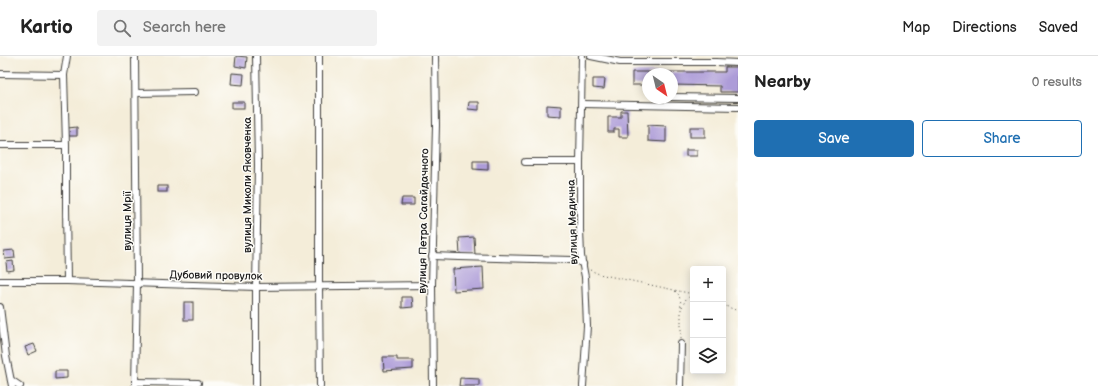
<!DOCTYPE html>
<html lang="en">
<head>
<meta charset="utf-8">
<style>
	:root { --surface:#fff; --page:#f2f2f2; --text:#222; --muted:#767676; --line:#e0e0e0; --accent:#1f6fb2 }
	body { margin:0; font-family:"Balsamiq Sans",sans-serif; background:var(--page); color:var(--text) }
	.controls { position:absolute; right:12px; bottom:12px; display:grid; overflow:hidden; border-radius:4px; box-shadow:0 2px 10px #0003 }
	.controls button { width:36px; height:36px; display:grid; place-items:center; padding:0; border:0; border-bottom:1px solid var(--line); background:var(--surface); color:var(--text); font:20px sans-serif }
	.compass { position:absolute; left:642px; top:12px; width:36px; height:36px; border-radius:50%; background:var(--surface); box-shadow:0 2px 10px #0003; rotate:145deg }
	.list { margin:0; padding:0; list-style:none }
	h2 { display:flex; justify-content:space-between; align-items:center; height:52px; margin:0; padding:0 16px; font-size:17px }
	h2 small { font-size:13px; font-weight:400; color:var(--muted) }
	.actions { display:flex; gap:8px; padding:12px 16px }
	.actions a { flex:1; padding:9px 0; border:1px solid var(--accent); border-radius:4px; text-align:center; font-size:14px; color:var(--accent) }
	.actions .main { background:var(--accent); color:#fff }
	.icon { flex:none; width:22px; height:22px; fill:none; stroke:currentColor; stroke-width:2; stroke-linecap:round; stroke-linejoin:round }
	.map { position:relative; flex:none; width:738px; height:330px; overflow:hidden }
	header { display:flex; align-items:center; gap:24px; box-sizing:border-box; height:56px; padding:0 20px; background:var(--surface); border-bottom:1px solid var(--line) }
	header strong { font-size:19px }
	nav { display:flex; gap:22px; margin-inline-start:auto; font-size:14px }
	.search { width:280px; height:36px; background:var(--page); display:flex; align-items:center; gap:10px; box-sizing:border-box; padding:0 14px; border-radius:4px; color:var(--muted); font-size:15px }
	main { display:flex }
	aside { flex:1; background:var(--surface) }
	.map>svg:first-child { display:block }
	.building { fill:#ad9cd8 }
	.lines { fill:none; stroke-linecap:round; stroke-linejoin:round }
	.minor-casing { stroke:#3c3b38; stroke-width:8 }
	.path { stroke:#3c3b38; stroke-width:1; stroke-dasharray:1 3; stroke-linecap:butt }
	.minor { stroke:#fff; stroke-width:6 }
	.labels { text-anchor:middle; stroke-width:3; stroke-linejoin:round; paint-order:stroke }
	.street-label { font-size:11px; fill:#1c1c1c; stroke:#fdfcf7 }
</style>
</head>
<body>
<header>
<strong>Kartio</strong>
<div class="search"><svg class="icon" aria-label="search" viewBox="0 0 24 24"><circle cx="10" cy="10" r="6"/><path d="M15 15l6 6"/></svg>Search here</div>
<nav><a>Map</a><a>Directions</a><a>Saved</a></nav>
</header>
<main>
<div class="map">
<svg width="738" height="330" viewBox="0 0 738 330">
	<rect width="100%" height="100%" fill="#fdfcf7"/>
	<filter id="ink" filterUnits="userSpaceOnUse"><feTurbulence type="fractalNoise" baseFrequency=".025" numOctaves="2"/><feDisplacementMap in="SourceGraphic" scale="8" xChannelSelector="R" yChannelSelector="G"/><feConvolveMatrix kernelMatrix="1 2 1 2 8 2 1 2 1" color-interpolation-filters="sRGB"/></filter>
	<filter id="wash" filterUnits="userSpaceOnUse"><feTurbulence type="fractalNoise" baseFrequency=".012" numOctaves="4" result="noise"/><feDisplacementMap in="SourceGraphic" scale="16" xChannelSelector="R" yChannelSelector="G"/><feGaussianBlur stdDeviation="0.9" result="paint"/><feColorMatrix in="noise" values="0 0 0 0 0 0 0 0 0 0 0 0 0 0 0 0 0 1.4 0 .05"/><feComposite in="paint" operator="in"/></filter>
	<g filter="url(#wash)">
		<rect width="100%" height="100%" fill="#f4edd9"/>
		<g id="blocks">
			<g class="building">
				<path d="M236,0l11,1 -1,11 -11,-2z"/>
				<path d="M725,11h13v25h-18v-6l-48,-1v-11h-24v11h-16v-13h93z"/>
				<path d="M232,17l12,1 -1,11 -12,-1z"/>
				<path d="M593,23h12l-1,10 -11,-1z"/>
				<rect x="232" y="46" width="12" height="6"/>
				<path d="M469,46h10v8l-11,-1z"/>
				<path d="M547,49l14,1v10l-14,-1z"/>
				<path d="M621,55h6l1,26h-9v-8h-5v3h-6v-15h13z"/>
				<path d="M648,69l18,1v16l-18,-1z"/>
				<path d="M77,71v9h-8l-1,-8z"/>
				<rect x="690" y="71" width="15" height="10"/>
				<rect x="686" y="94" width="11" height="6"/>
				<path d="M473,105h15v9l-15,-1z"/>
				<rect x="157" y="130" width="10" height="6"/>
				<path d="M402,142h12v7h-13z"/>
				<path d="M474,181l1,18 -15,1 -1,-18z"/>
				<path d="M14,194l1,8 -10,1 -1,-8z"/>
				<path d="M13,205l1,9 -7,1 -1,-9z"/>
				<path d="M483,211l1,22 -30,2 -1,-22z"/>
				<path d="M402,241h10l1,10 -11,1z"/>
				<rect x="184" y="246" width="9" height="18"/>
				<path d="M34,288l3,7 -9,4 -3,-8z"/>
				<path d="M383,301h14v3h16v9l-29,2z"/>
				<path d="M55,315h12v7l-12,1z"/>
				<path d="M460,322l19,1v7h-20z"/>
			</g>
		</g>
	</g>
	<g filter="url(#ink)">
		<use href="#blocks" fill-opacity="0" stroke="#3c3b38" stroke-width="1"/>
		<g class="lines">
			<g class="minor-casing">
				<g id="minor">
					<path d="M256,0l2,109 -2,122v99"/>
					<path d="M319,0v230l1,100"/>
					<path d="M582,0l-2,106v67l1,27 4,21 2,49 -4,60"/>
					<path d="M591,0l29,6h96l22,1"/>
					<path d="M0,18l64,1"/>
					<path d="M136,37l59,-1"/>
					<path d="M672,41l66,1"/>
					<path d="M582,48l156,3"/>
					<path d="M0,89h66"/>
					<path d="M525,106h55"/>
					<path d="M432,200l27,1 114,3 5,1 5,3"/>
					<path d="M0,225h67l189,6 176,-2"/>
					<path d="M67,225l-1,-75v-61l-2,-70 3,-19"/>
					<path d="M0,251l6,49 6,30"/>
					<path d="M11,324l9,6"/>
					<path d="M135,326l63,1"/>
					<path d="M135,330l2,-103 -2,-227"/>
					<path d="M433,330l-1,-101 4,-160 -1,-69"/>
					<path d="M680,330l1,-42"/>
				</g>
			</g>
			<g class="path">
				<path d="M590,214l9,4 94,20"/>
				<path d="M675,235l4,4 2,8v35"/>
				<path d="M723,249l15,6"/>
				<path d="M682,251l4,-8 6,-4"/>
			</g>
			<use href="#minor" class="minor"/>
		</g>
	</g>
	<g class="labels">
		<g class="street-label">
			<text transform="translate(247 129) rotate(-90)" y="4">вулиця Миколи Яковченка</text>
			<text transform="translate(127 165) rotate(-90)" y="4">вулиця Мрії</text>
			<text transform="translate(423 165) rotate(-89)" y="4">вулиця Петра Сагайдачного</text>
			<text transform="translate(572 166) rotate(-92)" y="4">вулиця Медична</text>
			<text transform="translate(216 219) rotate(1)" y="4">Дубовий провулок</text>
		</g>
	</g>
</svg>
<div class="controls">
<button>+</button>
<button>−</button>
<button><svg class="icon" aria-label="layers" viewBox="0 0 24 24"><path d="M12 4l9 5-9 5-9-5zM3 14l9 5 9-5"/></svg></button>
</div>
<svg class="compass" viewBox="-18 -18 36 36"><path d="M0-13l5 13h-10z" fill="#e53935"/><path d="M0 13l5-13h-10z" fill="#767676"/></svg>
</div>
<aside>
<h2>Nearby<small>0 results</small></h2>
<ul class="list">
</ul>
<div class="actions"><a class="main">Save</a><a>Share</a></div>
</aside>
</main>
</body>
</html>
